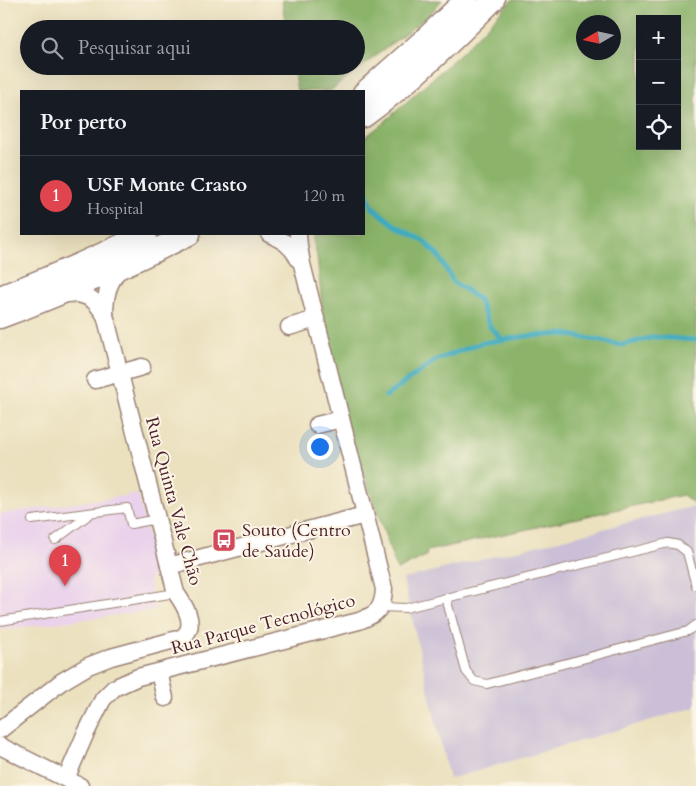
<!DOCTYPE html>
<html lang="pt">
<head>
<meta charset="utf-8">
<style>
	:root { --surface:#171b24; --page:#242831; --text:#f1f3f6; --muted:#9ea1a6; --line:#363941; --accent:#2563eb }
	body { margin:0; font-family:Cardo,serif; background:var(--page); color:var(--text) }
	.controls { position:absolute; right:15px; top:15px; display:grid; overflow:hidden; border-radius:0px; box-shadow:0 5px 20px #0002 }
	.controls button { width:45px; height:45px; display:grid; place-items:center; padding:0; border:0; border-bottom:1px solid var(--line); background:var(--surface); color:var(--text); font:25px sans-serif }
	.compass { position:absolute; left:576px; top:15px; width:45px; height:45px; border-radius:50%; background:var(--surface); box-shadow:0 5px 20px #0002; rotate:261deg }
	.you { position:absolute; left:319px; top:446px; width:18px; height:18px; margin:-12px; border:4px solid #fff; border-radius:50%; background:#1a73e8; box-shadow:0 0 0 8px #1a73e833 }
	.badge { display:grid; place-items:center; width:32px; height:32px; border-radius:50%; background:var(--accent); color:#fff; font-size:16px; font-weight:700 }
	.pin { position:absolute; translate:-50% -41px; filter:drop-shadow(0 1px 2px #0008) }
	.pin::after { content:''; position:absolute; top:26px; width:18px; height:15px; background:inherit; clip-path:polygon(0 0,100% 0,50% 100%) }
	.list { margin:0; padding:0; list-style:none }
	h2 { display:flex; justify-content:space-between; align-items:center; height:65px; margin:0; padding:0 20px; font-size:21px }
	h2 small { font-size:16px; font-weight:400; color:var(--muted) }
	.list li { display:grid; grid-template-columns:32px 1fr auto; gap:15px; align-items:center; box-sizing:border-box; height:80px; padding:0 20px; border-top:1px solid var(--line) }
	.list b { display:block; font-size:19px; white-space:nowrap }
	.list p { margin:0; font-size:16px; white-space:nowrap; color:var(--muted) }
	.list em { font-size:16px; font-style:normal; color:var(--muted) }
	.icon { flex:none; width:28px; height:28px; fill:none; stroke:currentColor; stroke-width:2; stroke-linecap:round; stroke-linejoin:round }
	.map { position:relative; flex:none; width:696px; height:786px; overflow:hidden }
	.search { position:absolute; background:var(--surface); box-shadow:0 5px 20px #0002; left:20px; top:20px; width:345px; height:55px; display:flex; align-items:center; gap:12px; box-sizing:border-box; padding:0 18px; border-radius:28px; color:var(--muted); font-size:19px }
	.panel { position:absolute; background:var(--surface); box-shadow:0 5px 20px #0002; left:20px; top:90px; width:345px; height:145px; border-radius:0px }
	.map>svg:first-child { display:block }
	.built { fill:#ead1ec }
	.industrial { fill:#cabfd6 }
	.forest { fill:#8bb46a; stroke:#6a6a4a; fill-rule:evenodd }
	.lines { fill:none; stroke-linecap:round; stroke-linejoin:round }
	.stream { stroke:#40abbf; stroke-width:5 }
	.service-casing { stroke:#9a8075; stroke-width:10 }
	.minor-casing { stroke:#9a8075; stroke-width:19 }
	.secondary-casing { stroke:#9a8075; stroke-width:25 }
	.service { stroke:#fff; stroke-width:8 }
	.minor { stroke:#fff; stroke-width:16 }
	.secondary { stroke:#fff; stroke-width:22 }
	.labels { text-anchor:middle; stroke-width:4; stroke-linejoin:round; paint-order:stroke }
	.street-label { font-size:18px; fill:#4a1f2b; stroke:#fcf5e5 }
	.poi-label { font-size:18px; fill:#4a1f2b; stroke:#fcf5e5; text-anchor:start }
</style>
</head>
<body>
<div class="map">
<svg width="696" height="786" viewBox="0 0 696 786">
	<rect width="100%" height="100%" fill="#fcf5e5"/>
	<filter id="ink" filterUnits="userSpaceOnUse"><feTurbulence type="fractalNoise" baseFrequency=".02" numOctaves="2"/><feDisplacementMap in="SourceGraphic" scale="10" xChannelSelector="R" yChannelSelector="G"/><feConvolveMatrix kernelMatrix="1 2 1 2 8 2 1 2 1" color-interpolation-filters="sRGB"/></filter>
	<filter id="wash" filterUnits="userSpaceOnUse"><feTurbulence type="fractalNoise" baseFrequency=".0096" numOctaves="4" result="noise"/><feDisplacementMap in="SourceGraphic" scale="20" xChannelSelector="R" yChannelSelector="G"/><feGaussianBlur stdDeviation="1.12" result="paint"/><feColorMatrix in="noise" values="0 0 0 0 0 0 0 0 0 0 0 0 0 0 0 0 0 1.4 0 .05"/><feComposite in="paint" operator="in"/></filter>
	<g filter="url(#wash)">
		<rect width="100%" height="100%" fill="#ebe1bf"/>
		<path class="built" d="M138,494l18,73 -1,7 -6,6 6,30 -155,20v-116z"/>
		<path class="industrial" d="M695,506l1,4v197l-247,72 -46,-200z"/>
		<g class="forest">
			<path d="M282,0h160l-13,15 -99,76h-33l-4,-25h63v-37h-70z"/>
			<path d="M512,0h184v505l-13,-10 -256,56 -1,5 -29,14 -55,-160 -19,-95 -6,-59 -4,-17 2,-5h49v-96l17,-13 81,-73zM640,19h37v127h-37zM584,22h30v30h-30z"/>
		</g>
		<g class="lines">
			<g class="stream">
				<path d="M364,192l3,3 6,13 22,17 30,17 15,16 14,25 12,7 13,10 11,27 13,13"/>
				<path d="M386,396l50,-36 45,-17 46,-7 38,-2 57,11 32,-8 42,3"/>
			</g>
		</g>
	</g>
	<g filter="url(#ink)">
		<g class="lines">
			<g class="service-casing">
				<g id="service">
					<path d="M32,520l95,-12 4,16 26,-5"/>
					<path d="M55,540l35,-26"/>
					<path d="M446,598l20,73 8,10 13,3 201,-53 8,-6"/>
					<path d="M380,607l26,1 262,-65 10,2 9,7 9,34"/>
					<path d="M0,621l176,-28"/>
				</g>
			</g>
			<g class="minor-casing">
				<g id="minor">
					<path d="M269,234c14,6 23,12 30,26"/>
					<path d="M63,294c11,-1 24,0 32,8 4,4 7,9 10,13"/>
					<path d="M289,327l27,-8"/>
					<path d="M95,380l47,-13"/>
					<path d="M317,425l24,-6"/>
					<path d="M169,566l196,-51"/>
					<path d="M159,672l6,26"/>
					<path d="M0,730l61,-48 27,-16 23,-9 67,-18c2,-1 5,-2 7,-4 12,-12 -2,-32 -9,-42l-71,-278c0,-19 3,-33 16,-48"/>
					<path d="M0,746l80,40"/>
					<path d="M66,779l19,-44 18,-36 11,-11 24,-11 221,-56c18,-7 24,-12 25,-32l-82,-325 -3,-18 -1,-12"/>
				</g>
			</g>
			<g class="secondary-casing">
				<g id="secondary">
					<path d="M364,93l61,-54 41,-39"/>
					<path d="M364,116c46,-34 88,-75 129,-116"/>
					<path d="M0,297c50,-19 98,-40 146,-63"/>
					<path d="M0,317c65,-24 127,-52 189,-83"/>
				</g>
			</g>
			<use href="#service" class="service"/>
			<use href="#minor" class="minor"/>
			<use href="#secondary" class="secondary"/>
		</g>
	</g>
	<defs>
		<g id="bus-square" transform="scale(1.25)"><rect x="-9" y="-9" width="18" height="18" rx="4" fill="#d1495b" stroke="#fcf5e5"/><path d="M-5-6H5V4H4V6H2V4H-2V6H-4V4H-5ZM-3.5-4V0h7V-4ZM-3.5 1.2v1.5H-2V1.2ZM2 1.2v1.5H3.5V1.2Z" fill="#fff"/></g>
	</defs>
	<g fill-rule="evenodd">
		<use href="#bus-square" x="224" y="540"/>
	</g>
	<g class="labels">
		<g class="street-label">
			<text transform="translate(174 501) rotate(75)" y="6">Rua Quinta Vale Chão</text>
			<text transform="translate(263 624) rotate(-15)" y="6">Rua Parque Tecnológico</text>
		</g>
		<g class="poi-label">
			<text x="242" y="536">Souto (Centro<tspan x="242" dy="21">de Saúde)</tspan></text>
		</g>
	</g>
</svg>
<div class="controls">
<button>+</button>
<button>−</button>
<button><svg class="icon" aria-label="locate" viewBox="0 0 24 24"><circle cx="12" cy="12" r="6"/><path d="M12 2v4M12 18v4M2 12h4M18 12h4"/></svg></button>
</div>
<svg class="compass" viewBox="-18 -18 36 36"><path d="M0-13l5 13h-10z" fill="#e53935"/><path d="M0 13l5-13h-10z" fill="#9ea1a6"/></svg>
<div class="you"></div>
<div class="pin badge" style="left:65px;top:586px;background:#e0444e">1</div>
<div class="search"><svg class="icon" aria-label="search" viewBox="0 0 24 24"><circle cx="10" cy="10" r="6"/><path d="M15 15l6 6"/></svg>Pesquisar aqui</div>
<section class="panel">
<h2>Por perto<small></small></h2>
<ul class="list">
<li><span class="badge" style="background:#e0444e">1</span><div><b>USF Monte Crasto</b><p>Hospital</p></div><em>120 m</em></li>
</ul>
</section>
</div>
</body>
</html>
